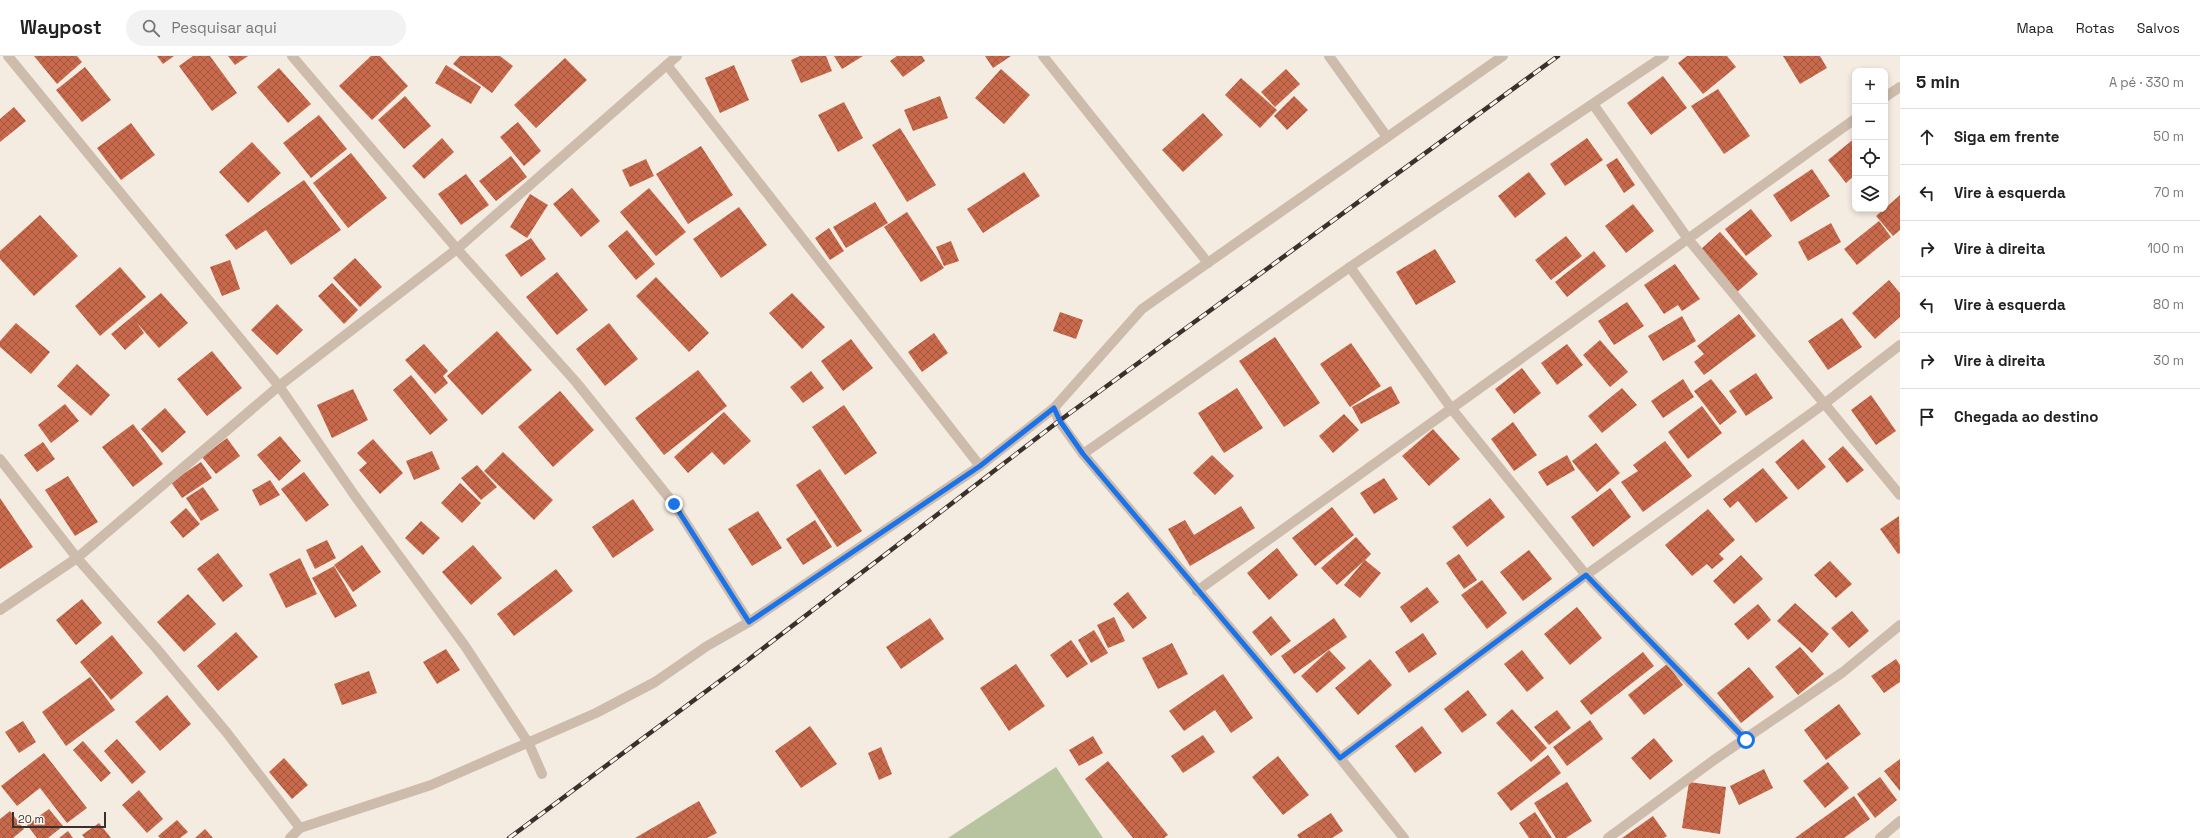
<!DOCTYPE html>
<html lang="pt">
<head>
<meta charset="utf-8">
<style>
	:root { --surface:#fff; --page:#f2f2f2; --text:#222; --muted:#767676; --line:#e0e0e0 }
	body { margin:0; font-family:"Space Grotesk",sans-serif; background:var(--page); color:var(--text) }
	.controls { position:absolute; right:12px; top:12px; display:grid; overflow:hidden; border-radius:8px; box-shadow:0 2px 6px #0003 }
	.controls button { width:36px; height:36px; display:grid; place-items:center; padding:0; border:0; border-bottom:1px solid var(--line); background:var(--surface); color:var(--text); font:20px sans-serif }
	.scale { position:absolute; left:12px; bottom:10px; width:94px; box-sizing:border-box; padding-left:4px; border:2px solid #3b302b; border-top:0; font-size:11px; line-height:14px; white-space:nowrap; color:#3b302b; -webkit-text-stroke:3px #fbf5ee; paint-order:stroke }
	.stop { position:absolute; width:12px; height:12px; margin:-9px; border:3px solid #1a73e8; border-radius:50%; background:#fff }
	.stop.end { background:#1a73e8; border-color:#fff; box-shadow:0 1px 4px #0008 }
	.list { margin:0; padding:0; list-style:none }
	h2 { display:flex; justify-content:space-between; align-items:center; height:52px; margin:0; padding:0 16px; font-size:17px }
	h2 small { font-size:13px; font-weight:400; color:var(--muted) }
	.list li { display:grid; grid-template-columns:26px 1fr auto; gap:12px; align-items:center; box-sizing:border-box; height:56px; padding:0 16px; border-top:1px solid var(--line) }
	.list b { display:block; font-size:15px; white-space:nowrap }
	.list em { font-size:13px; font-style:normal; color:var(--muted) }
	.icon { flex:none; width:22px; height:22px; fill:none; stroke:currentColor; stroke-width:2; stroke-linecap:round; stroke-linejoin:round }
	.map { position:relative; flex:none; width:1900px; height:782px; overflow:hidden }
	header { display:flex; align-items:center; gap:24px; box-sizing:border-box; height:56px; padding:0 20px; background:var(--surface); border-bottom:1px solid var(--line) }
	header strong { font-size:19px }
	nav { display:flex; gap:22px; margin-inline-start:auto; font-size:14px }
	.search { width:280px; height:36px; background:var(--page); display:flex; align-items:center; gap:10px; box-sizing:border-box; padding:0 14px; border-radius:22px; color:var(--muted); font-size:15px }
	main { display:flex }
	aside { flex:1; background:var(--surface) }
	.map>svg:first-child { display:block }
	.garden { fill:#b8c4a0 }
	.building { fill:url(#building-cross-hatch) }
	.lines { fill:none; stroke-linecap:round; stroke-linejoin:round }
	.minor { stroke:#cdbbac; stroke-width:10 }
	.rail-casing { stroke:#3b302b; stroke-width:4.5 }
	.rail { stroke:#fbf5ee; stroke-width:3; stroke-dasharray:9; stroke-linecap:butt }
	.route { stroke:#1a73e8; stroke-width:5 }
</style>
</head>
<body>
<header>
<strong>Waypost</strong>
<div class="search"><svg class="icon" aria-label="search" viewBox="0 0 24 24"><circle cx="10" cy="10" r="6"/><path d="M15 15l6 6"/></svg>Pesquisar aqui</div>
<nav><a>Mapa</a><a>Rotas</a><a>Salvos</a></nav>
</header>
<main>
<div class="map">
<svg width="1900" height="782" viewBox="0 0 1900 782">
	<defs>
		<pattern id="building-cross-hatch" width="8" height="8" patternUnits="userSpaceOnUse"><rect width="8" height="8" fill="#c8694b"/><path d="M0 0l8 8M0 8l8-8" fill="none" stroke="#a4573f"/></pattern>
	</defs>
	<rect width="100%" height="100%" fill="#f4ebe1"/>
	<path class="garden" d="M1056,711l47,71h-155z"/>
	<g class="building">
		<path d="M34,0h43l5,6 -25,22z"/>
		<path d="M157,0h17l-11,8z"/>
		<path d="M193,0h17l27,37 -25,18 -33,-45z"/>
		<path d="M228,0h20l-13,9z"/>
		<path d="M371,0h9l28,30 -36,34 -33,-34z"/>
		<path d="M460,0h40l13,10 -21,27 -39,-29z"/>
		<path d="M800,0h26l6,15 -31,12 -10,-23z"/>
		<path d="M834,0h29l-21,13z"/>
		<path d="M897,0h25l3,5 -22,16 -13,-16z"/>
		<path d="M985,0h26l-18,12z"/>
		<path d="M1687,0h40l9,11 -33,27 -25,-31z"/>
		<path d="M1783,0h37l7,12 -27,16z"/>
		<path d="M565,2l22,22 -51,48 -22,-23z"/>
		<path d="M446,9l35,22 -10,17 -36,-21z"/>
		<path d="M734,9l15,35 -29,13 -15,-35z"/>
		<path d="M85,11l26,33 -29,22 -26,-32z"/>
		<path d="M279,12l32,36 -23,19 -31,-36z"/>
		<path d="M1001,13l29,26 -26,29 -29,-26z"/>
		<path d="M1286,13l14,15 -25,23 -14,-15z"/>
		<path d="M1663,20l24,32 -36,27 -24,-32z"/>
		<path d="M1241,22l36,32 -17,18 -35,-33z"/>
		<path d="M1718,33l32,47 -26,18 -33,-48z"/>
		<path d="M405,40l26,30 -27,23 -26,-29z"/>
		<path d="M940,40l8,22 -35,13 -9,-21z"/>
		<path d="M1294,40l14,14 -21,20 -13,-14z"/>
		<path d="M844,46l19,36 -25,14 -20,-37z"/>
		<path d="M14,51l12,14 -26,21v-23z"/>
		<path d="M1203,57l20,22 -40,37 -21,-22z"/>
		<path d="M319,59l28,34 -36,29 -28,-35z"/>
		<path d="M518,66l23,29 -17,15 -24,-29z"/>
		<path d="M131,67l24,32 -34,25 -24,-32z"/>
		<path d="M900,72l36,57 -29,17 -35,-57z"/>
		<path d="M442,82l12,14 -30,27 -12,-13z"/>
		<path d="M1587,82l16,22 -38,26 -15,-22z"/>
		<path d="M1855,82v37l-9,8 -18,-23z"/>
		<path d="M252,86l29,31 -33,30 -29,-31z"/>
		<path d="M701,90l32,49 -45,29 -32,-50z"/>
		<path d="M351,97l36,45 -39,30 -35,-45z"/>
		<path d="M511,100l16,21 -31,24 -17,-20z"/>
		<path d="M1617,102l18,27 -11,8 -18,-28z"/>
		<path d="M646,103l8,17 -24,11 -8,-17z"/>
		<path d="M1812,113l18,27 -39,26 -18,-27z"/>
		<path d="M1024,116l16,24 -57,37 -16,-24z"/>
		<path d="M1529,116l17,22 -31,24 -17,-22z"/>
		<path d="M466,118l23,31 -28,20 -23,-31z"/>
		<path d="M304,124l37,50 -50,35 -25,-35 -30,20 -11,-15z"/>
		<path d="M572,132l28,33 -19,16 -28,-33z"/>
		<path d="M649,132l37,44 -30,24 -36,-44z"/>
		<path d="M530,138l18,11 -21,33 -17,-11z"/>
		<path d="M1900,139v35l-7,6 -17,-20z"/>
		<path d="M875,146l13,21 -42,25 -13,-21z"/>
		<path d="M1633,148l21,27 -28,22 -21,-27z"/>
		<path d="M739,151l28,38 -46,33 -28,-39z"/>
		<path d="M1751,153l21,27 -26,20 -21,-27z"/>
		<path d="M907,156l37,56 -23,14 -37,-55z"/>
		<path d="M40,159l38,41 -44,40 -34,-37v-8z"/>
		<path d="M1879,165l12,16 -34,28 -13,-16z"/>
		<path d="M1831,167l10,19 -33,19 -10,-19z"/>
		<path d="M829,172l15,23 -14,9 -15,-22z"/>
		<path d="M627,174l28,34 -19,16 -28,-34z"/>
		<path d="M1720,176l38,42 -21,18 -37,-42z"/>
		<path d="M1566,180l16,20 -31,24 -16,-20z"/>
		<path d="M531,182l15,21 -25,18 -16,-22z"/>
		<path d="M951,185l8,20 -15,5 -8,-19z"/>
		<path d="M1435,193l21,33 -40,23 -20,-33z"/>
		<path d="M1594,195l12,15 -39,31 -12,-15z"/>
		<path d="M355,202l27,29 -22,20 -27,-29z"/>
		<path d="M230,204l10,29 -18,7 -12,-29z"/>
		<path d="M1675,208l25,35 -18,12 -4,-6 -14,9 -20,-29z"/>
		<path d="M120,211l26,30 -46,39 -25,-30z"/>
		<path d="M557,216l31,38 -31,25 -31,-38z"/>
		<path d="M656,221l53,56 -20,19 -53,-56z"/>
		<path d="M1889,224l11,13v24l-25,22 -23,-26z"/>
		<path d="M332,227l26,27 -14,14 -26,-28z"/>
		<path d="M161,237l27,30 -29,25 -22,-25 7,10 -19,17 -14,-16z"/>
		<path d="M792,237l33,34 -23,22 -33,-36z"/>
		<path d="M1627,246l17,24 -30,19 -16,-24z"/>
		<path d="M277,248l26,26 -26,25 -26,-25z"/>
		<path d="M1060,256l23,8 -7,19 -23,-8z"/>
		<path d="M1739,258l17,22 -52,39 -10,-13 10,-8 -7,-8z"/>
		<path d="M1682,260l14,25 -33,20 -15,-25z"/>
		<path d="M1842,262l20,29 -34,23 -20,-29z"/>
		<path d="M16,267l34,29 -19,22 -31,-27v-6z"/>
		<path d="M609,267l29,36 -33,27 -29,-37z"/>
		<path d="M497,275l35,39 -50,45 -35,-39z"/>
		<path d="M934,277l14,20 -26,19 -14,-20z"/>
		<path d="M1275,281l45,66 -36,24 -45,-66z"/>
		<path d="M851,283l22,29 -30,23 -22,-30z"/>
		<path d="M1600,284l28,32 -18,15 -27,-32z"/>
		<path d="M1351,287l30,43 -31,21 -30,-43z"/>
		<path d="M424,288l24,27 -5,5 5,7 -13,11 -30,-34z"/>
		<path d="M1567,288l16,21 -26,20 -16,-22z"/>
		<path d="M212,295l30,37 -35,28 -30,-37z"/>
		<path d="M77,308l33,31 -19,21 -34,-30z"/>
		<path d="M1522,312l19,25 -27,21 -19,-25z"/>
		<path d="M698,314l29,36 -63,49 -29,-37z"/>
		<path d="M811,315l13,17 -21,15 -13,-16z"/>
		<path d="M1756,317l17,25 -27,18 -17,-25z"/>
		<path d="M411,319l37,45 -18,15 -37,-45z"/>
		<path d="M1683,323l11,18 -31,21 -12,-17z"/>
		<path d="M1711,323l26,33 -17,13 -26,-34z"/>
		<path d="M1391,330l9,17 -39,21 -9,-17z"/>
		<path d="M1237,332l26,40 -39,25 -26,-40z"/>
		<path d="M1622,332l15,17 -35,28 -14,-17z"/>
		<path d="M353,333l15,31 -36,18 -15,-33z"/>
		<path d="M560,335l34,39 -41,37 -35,-40z"/>
		<path d="M1871,339l25,36 -20,14 -25,-35z"/>
		<path d="M65,348l14,17 -28,22 -13,-18z"/>
		<path d="M844,349l33,48 -32,22 -33,-48z"/>
		<path d="M1702,350l20,27 -34,26 -20,-27z"/>
		<path d="M165,352l21,24 -24,21 -21,-24z"/>
		<path d="M724,356l27,29 -27,24 -12,-13 -24,21 -14,-16z"/>
		<path d="M1344,358l15,16 -26,23 -14,-17z"/>
		<path d="M1513,366l24,33 -23,16 -23,-32z"/>
		<path d="M133,368l30,40 -30,23 -31,-40z"/>
		<path d="M1433,373l27,30 -31,27 -27,-30z"/>
		<path d="M280,380l21,25 -22,20 -22,-26z"/>
		<path d="M227,382l13,18 -24,18 -14,-17z"/>
		<path d="M373,383l30,34 -23,21 -21,-24 8,-7 -10,-10z"/>
		<path d="M1803,383l23,28 -28,23 -23,-28z"/>
		<path d="M1665,385l27,35 -49,36 -22,-30 17,-11 -5,-6z"/>
		<path d="M43,386l12,17 -18,13 -13,-17z"/>
		<path d="M1596,387l24,30 -23,19 -25,-31z"/>
		<path d="M1843,390l21,24 -17,13 -19,-24z"/>
		<path d="M432,395l8,18 -26,11 -8,-19z"/>
		<path d="M503,396l50,48 -19,20 -50,-49z"/>
		<path d="M1212,399l22,21 -19,19 -22,-22z"/>
		<path d="M1567,399l8,15 -28,16 -9,-14z"/>
		<path d="M201,406l11,16 -30,20 -11,-16z"/>
		<path d="M477,409l20,22 -16,13 -20,-22z"/>
		<path d="M1763,412l25,30 -32,25 -18,-22 -8,7 -7,-9z"/>
		<path d="M820,413l42,62 -25,16 -41,-62z"/>
		<path d="M304,416l25,33 -23,17 -25,-33z"/>
		<path d="M68,420l30,46 -23,14 -30,-46z"/>
		<path d="M1384,422l14,21 -24,15 -14,-21z"/>
		<path d="M270,424l10,15 -20,11 -8,-16z"/>
		<path d="M460,427l21,20 -19,20 -21,-20z"/>
		<path d="M203,431l16,23 -18,11 -15,-23z"/>
		<path d="M1610,432l21,29 -38,30 -22,-30z"/>
		<path d="M0,442l33,49 -33,22z"/>
		<path d="M1490,442l15,19 -38,30 -15,-20z"/>
		<path d="M633,443l21,31 -41,28 -21,-31z"/>
		<path d="M1241,450l14,22 -65,38 -22,-37 17,-9 9,15z"/>
		<path d="M1332,451l22,28 -39,31 -23,-28z"/>
		<path d="M186,452l14,16 -17,14 -13,-16z"/>
		<path d="M1708,453l27,31 -16,14 5,5 -12,10 -5,-5 -15,12 -27,-31z"/>
		<path d="M758,455l24,37 -30,18 -24,-37z"/>
		<path d="M1899,460l1,37 -2,1 -18,-25z"/>
		<path d="M815,464l17,27 -29,18 -17,-26z"/>
		<path d="M421,465l19,17 -17,17 -18,-17z"/>
		<path d="M1356,481l15,17 -6,6 16,13 -21,25 -16,-13 20,-24 -27,24 -16,-17z"/>
		<path d="M327,484l9,18 -21,11 -9,-19z"/>
		<path d="M362,489l19,27 -28,20 -19,-27z"/>
		<path d="M473,489l29,33 -31,27 -29,-33z"/>
		<path d="M1277,492l21,27 -29,25 -22,-27z"/>
		<path d="M1529,494l23,29 -29,22 -23,-29z"/>
		<path d="M218,497l25,33 -20,16 -26,-33z"/>
		<path d="M1459,498l18,26 -13,9 -18,-26z"/>
		<path d="M1741,499l22,24 -29,25 -21,-23z"/>
		<path d="M300,502l17,36 -31,14 -17,-34z"/>
		<path d="M1830,505l22,23 -16,14 -22,-23z"/>
		<path d="M334,510l23,40 -22,12 -23,-40z"/>
		<path d="M556,513l17,22 -59,45 -17,-22z"/>
		<path d="M1482,524l25,33 -20,16 -26,-34z"/>
		<path d="M1427,531l12,15 -28,21 -11,-16z"/>
		<path d="M1128,536l19,26 -14,11 -20,-25z"/>
		<path d="M188,538l28,30 -32,28 -27,-30z"/>
		<path d="M82,543l20,24 -26,22 -20,-25z"/>
		<path d="M1795,547l34,31 -17,19 -35,-32z"/>
		<path d="M1758,548l13,16 -23,20 -14,-16z"/>
		<path d="M1577,551l25,31 -32,27 -26,-31z"/>
		<path d="M1852,555l17,20 -20,17 -18,-20z"/>
		<path d="M1271,560l20,25 -20,15 -19,-24z"/>
		<path d="M1114,561l11,24 -17,7 -11,-23z"/>
		<path d="M930,562l14,21 -43,30 -15,-22z"/>
		<path d="M1334,562l13,19 -53,37 -13,-18z"/>
		<path d="M1094,574l14,23 -17,10 -13,-23z"/>
		<path d="M236,576l22,25 -40,34 -21,-25z"/>
		<path d="M1423,577l14,21 -28,19 -14,-21z"/>
		<path d="M112,579l31,38 -32,27 -31,-38z"/>
		<path d="M1071,584l17,24 -21,14 -17,-23z"/>
		<path d="M1172,587l16,31 -30,15 -16,-31z"/>
		<path d="M1800,591l24,27 -26,21 -23,-28z"/>
		<path d="M446,593l14,21 -23,14 -14,-22z"/>
		<path d="M1329,594l17,18 -29,25 -16,-17z"/>
		<path d="M1522,594l22,28 -17,14 -23,-28z"/>
		<path d="M1643,596l11,14 -63,49 -11,-14z"/>
		<path d="M1370,603l22,26 -34,30 -23,-27z"/>
		<path d="M1896,603l4,6v17l-16,11 -13,-17z"/>
		<path d="M1016,608l29,42 -36,25 -29,-43z"/>
		<path d="M1667,608l16,21 -39,30 -16,-20z"/>
		<path d="M1749,611l25,30 -33,26 -24,-30z"/>
		<path d="M369,615l8,22 -35,12 -8,-21z"/>
		<path d="M1223,618l30,44 -22,15 -16,-23 -31,21 -15,-20z"/>
		<path d="M90,621l25,33 -49,36 -24,-34z"/>
		<path d="M1468,634l19,25 -25,18 -18,-24z"/>
		<path d="M167,639l24,29 -31,27 -25,-29z"/>
		<path d="M1839,648l22,30 -35,26 -22,-30z"/>
		<path d="M1512,653l35,39 -16,14 -35,-39z"/>
		<path d="M1557,654l14,18 -22,17 -15,-18z"/>
		<path d="M1590,664l13,19 -36,27 -14,-19z"/>
		<path d="M23,665l13,21 -17,11 -14,-21z"/>
		<path d="M810,670l27,38 -36,24 -26,-37z"/>
		<path d="M1422,670l20,27 -27,20 -20,-27z"/>
		<path d="M1203,679l12,17 -32,21 -12,-17z"/>
		<path d="M1093,680l10,17 -24,13 -10,-16z"/>
		<path d="M1654,682l19,23 -23,19 -19,-22z"/>
		<path d="M117,683l29,33 -14,12 -28,-33z"/>
		<path d="M83,685l28,32 -10,9 -28,-32z"/>
		<path d="M881,691l11,27 -13,6 -11,-27z"/>
		<path d="M44,697l43,55 -20,15 -27,-35 -23,18 -16,-20z"/>
		<path d="M1548,699l13,18 -50,38 -14,-18z"/>
		<path d="M1278,700l31,39 -26,20 -31,-38z"/>
		<path d="M284,702l24,27 -16,14 -23,-27z"/>
		<path d="M1900,703v32l-16,-20z"/>
		<path d="M1108,705l60,74 -4,3h-31l-48,-59z"/>
		<path d="M1828,706l21,26 -24,20 -22,-27z"/>
		<path d="M1764,713l9,19 -34,17 -9,-19z"/>
		<path d="M1880,721l17,23 -22,18 -18,-24z"/>
		<path d="M1567,726l25,39 -26,17h-10l-22,-35z"/>
		<path d="M1689,726l37,5 -6,47 -38,-6z"/>
		<path d="M139,734l24,29 -16,14 -25,-28z"/>
		<path d="M1854,740l16,23 -26,19h-49z"/>
		<path d="M699,745l18,32 -10,5h-72z"/>
		<path d="M49,753l14,17 -15,12h-11l-10,-13z"/>
		<path d="M10,755l14,18 -11,9h-13v-19z"/>
		<path d="M1535,756l17,26h-23l-10,-15z"/>
		<path d="M1331,757l12,18 -11,7h-33l-2,-3z"/>
		<path d="M1653,760l14,20 -3,2h-42z"/>
		<path d="M177,764l11,12 -8,6h-20l-2,-2z"/>
		<path d="M99,767l12,15h-26l-3,-3z"/>
		<path d="M205,773l8,9h-18z"/>
		<path d="M68,775l5,7h-14z"/>
	</g>
	<g class="lines">
		<g class="minor">
			<path d="M8,0l271,330 76,110 110,150 64,98 13,30"/>
			<path d="M292,0l165,193 119,133 98,122 75,118"/>
			<path d="M1043,0l165,207"/>
			<path d="M1329,0l58,81"/>
			<path d="M667,9l313,401"/>
			<path d="M1885,41l15,-10"/>
			<path d="M1593,48l95,135 212,256"/>
			<path d="M1350,211l101,141 135,167 160,165"/>
			<path d="M1083,398l267,-187 314,-211"/>
			<path d="M0,403l77,99 79,90 71,85 73,95"/>
			<path d="M1197,535l658,-472"/>
			<path d="M0,554l77,-52 202,-172 178,-137 220,-193"/>
			<path d="M1340,702l246,-183 238,-171 76,-59"/>
			<path d="M290,782l10,-10 131,-43 165,-72 59,-31 52,-36 42,-24 231,-156 74,-58"/>
			<path d="M1404,782l-64,-80 -257,-304 -24,-33 -5,-13 88,-99 361,-253"/>
			<path d="M1608,782l106,-78 129,-88 57,-47"/>
			<path d="M1880,782l20,-17"/>
		</g>
		<g class="rail-casing">
			<path id="rail" d="M509,782l235,-175 315,-242 499,-365"/>
		</g>
		<use href="#rail" class="rail"/>
	</g>
	<g class="lines">
		<path class="route" d="M674,448l75,118 231,-156 74,-58 6,13 23,33 257,304 246,-183 160,165"/>
	</g>
</svg>
<div class="controls">
<button>+</button>
<button>−</button>
<button><svg class="icon" aria-label="locate" viewBox="0 0 24 24"><circle cx="12" cy="12" r="6"/><path d="M12 2v4M12 18v4M2 12h4M18 12h4"/></svg></button>
<button><svg class="icon" aria-label="layers" viewBox="0 0 24 24"><path d="M12 4l9 5-9 5-9-5zM3 14l9 5 9-5"/></svg></button>
</div>
<div class="scale">20 m</div>
<div class="stop" style="left:1746px;top:684px"></div>
<div class="stop end" style="left:674px;top:448px"></div>
</div>
<aside>
<h2>5 min<small>A pé · 330 m</small></h2>
<ul class="list">
<li><svg class="icon" aria-label="ahead" viewBox="0 0 24 24"><path d="M12 20V5M6 11l6-6 6 6"/></svg><div><b>Siga em frente</b></div><em>50 m</em></li>
<li><svg class="icon" aria-label="left" viewBox="0 0 24 24"><path d="M17 20v-9H6M10 6l-5 5 5 5"/></svg><div><b>Vire à esquerda</b></div><em>70 m</em></li>
<li><svg class="icon" aria-label="right" viewBox="0 0 24 24"><path d="M7 20v-9h11M14 6l5 5-5 5"/></svg><div><b>Vire à direita</b></div><em>100 m</em></li>
<li><svg class="icon" aria-label="left" viewBox="0 0 24 24"><path d="M17 20v-9H6M10 6l-5 5 5 5"/></svg><div><b>Vire à esquerda</b></div><em>80 m</em></li>
<li><svg class="icon" aria-label="right" viewBox="0 0 24 24"><path d="M7 20v-9h11M14 6l5 5-5 5"/></svg><div><b>Vire à direita</b></div><em>30 m</em></li>
<li><svg class="icon" aria-label="arrive" viewBox="0 0 24 24"><path d="M6 21V4h12l-3 4 3 4H6"/></svg><div><b>Chegada ao destino</b></div></li>
</ul>
</aside>
</main>
</body>
</html>
